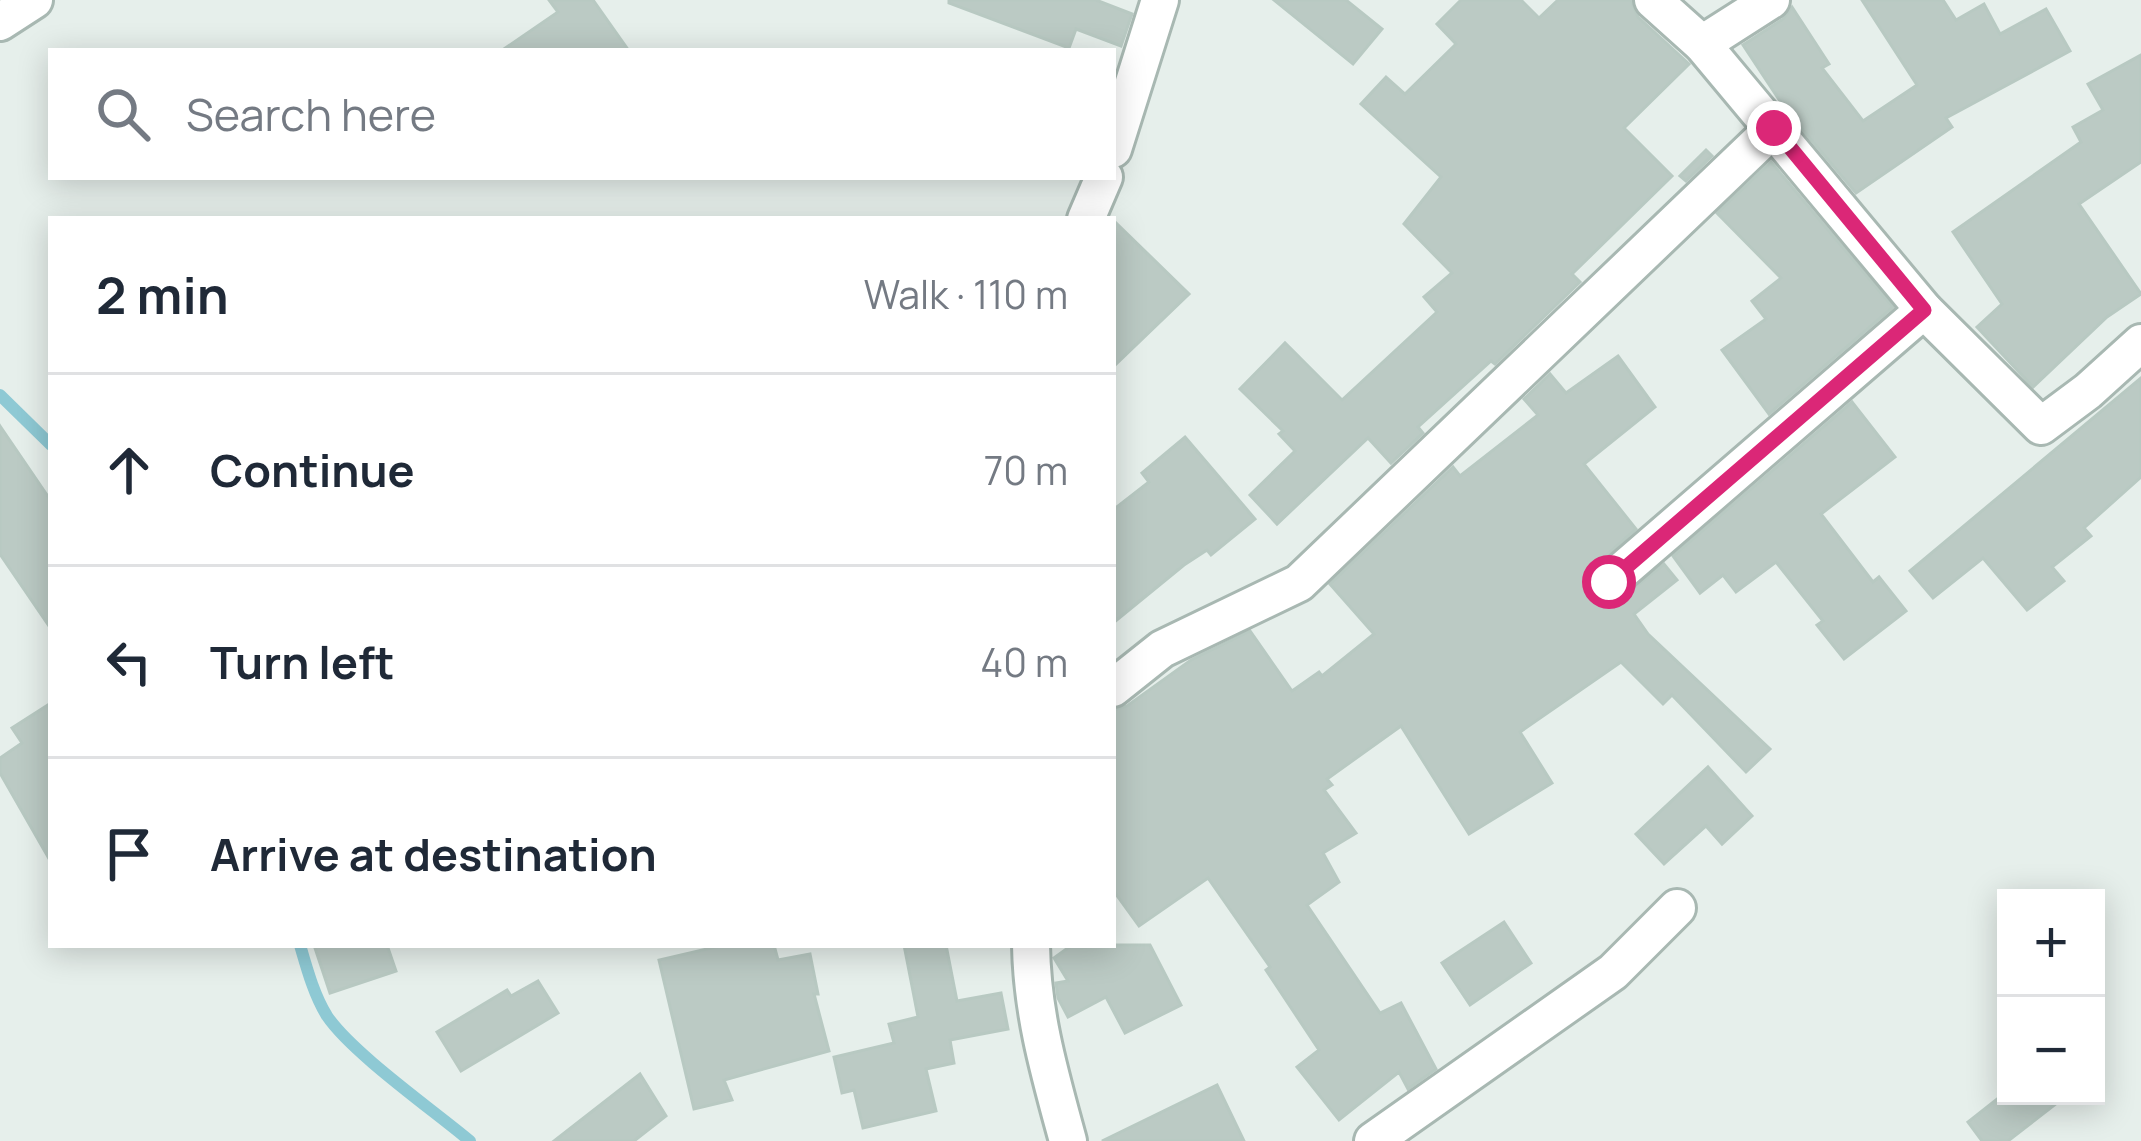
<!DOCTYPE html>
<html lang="en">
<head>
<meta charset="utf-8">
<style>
	:root { --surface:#fff; --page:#f6f6f7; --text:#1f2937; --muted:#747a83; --line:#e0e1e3 }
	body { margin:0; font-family:Manrope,sans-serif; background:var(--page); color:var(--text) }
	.controls { position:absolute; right:36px; bottom:36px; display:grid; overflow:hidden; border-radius:0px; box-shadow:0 6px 30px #0003 }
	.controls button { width:108px; height:108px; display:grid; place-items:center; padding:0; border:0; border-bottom:3px solid var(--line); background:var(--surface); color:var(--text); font:60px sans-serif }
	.stop { position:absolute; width:36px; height:36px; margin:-27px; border:9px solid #db2777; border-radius:50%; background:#fff }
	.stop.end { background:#db2777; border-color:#fff; box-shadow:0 3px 12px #0008 }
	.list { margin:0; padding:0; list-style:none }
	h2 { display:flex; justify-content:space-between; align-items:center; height:156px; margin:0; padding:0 48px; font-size:51px }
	h2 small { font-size:39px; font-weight:400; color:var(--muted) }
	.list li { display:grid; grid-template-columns:78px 1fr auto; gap:36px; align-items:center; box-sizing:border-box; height:192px; padding:0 48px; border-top:3px solid var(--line) }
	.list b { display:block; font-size:45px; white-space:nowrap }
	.list em { font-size:39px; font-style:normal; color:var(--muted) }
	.icon { flex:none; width:66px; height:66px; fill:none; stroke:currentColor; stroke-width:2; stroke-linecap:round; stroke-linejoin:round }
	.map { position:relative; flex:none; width:2141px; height:1141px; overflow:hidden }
	.search { position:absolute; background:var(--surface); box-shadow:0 6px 30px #0003; left:48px; top:48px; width:1068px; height:132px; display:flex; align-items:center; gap:30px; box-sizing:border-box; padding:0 42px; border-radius:0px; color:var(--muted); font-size:45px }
	.panel { position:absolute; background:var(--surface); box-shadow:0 6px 30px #0003; left:48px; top:216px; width:1068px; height:732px; border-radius:0px }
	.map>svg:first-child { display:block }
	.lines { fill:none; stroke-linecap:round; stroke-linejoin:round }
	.stream { stroke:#8ec9d4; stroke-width:12 }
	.building { fill:#bbcac4; stroke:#b8c9c2; stroke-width:3 }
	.minor-casing { stroke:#a8b8b2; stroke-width:42 }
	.minor { stroke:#fff; stroke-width:36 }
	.route { stroke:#db2777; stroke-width:15 }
</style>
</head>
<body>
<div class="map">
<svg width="2141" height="1141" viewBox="0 0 2141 1141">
	<rect width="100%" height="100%" fill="#e6efeb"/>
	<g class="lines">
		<g class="stream">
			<path d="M0,395l51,50"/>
			<path d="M300,945c7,24 14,50 27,71 25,37 106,94 143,125"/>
		</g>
	</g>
	<g class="building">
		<path d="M549,0h44l36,51h-128l57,-39z"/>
		<path d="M949,0h147l36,14 -11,32 -45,-17 -7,19 -120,-45z"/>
		<path d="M1274,0h72l36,29 -29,35z"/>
		<path d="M1461,0h60l18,18 19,-18h73l7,17 51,47 -65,64 48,48 -100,98 8,8 -85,82 -4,-3 -73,66 5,6 -32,30 -23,-25 -91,86 -27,-29 45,-44 -16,-17 4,-3 -43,-42 45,-46 57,57 95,-88 -13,-15 28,-24 -48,-49 37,-47 -80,-73 25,-27 19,17 51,-50 -19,-20z"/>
		<path d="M1862,0h81l13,20 28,-16 16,30 46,-25 24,42 -124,67 6,9 -96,66 -70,-83 -43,-65 40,-26 9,-12 37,57 -7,4 41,53 54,-36z"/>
		<path d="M2141,55v107l-62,42 62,90 -34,23 -74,70 -56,-60 25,-23 -49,-72 128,-90 -8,-15 30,-17 -15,-26z"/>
		<path d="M1706,150l6,6 -26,25 -6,-5z"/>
		<path d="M1771,162l122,145 -124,107 -47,-64 44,-31 -14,-18 29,-23 -64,-65z"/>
		<path d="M1113,220l76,74 -76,73z"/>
		<path d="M1618,356l37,51 -71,57 52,65 -42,37 -7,21 14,16 13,1 50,-40 13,16 -43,34 14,20 122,115 -24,23 -74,-77 -9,9 -42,-42 -101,70 32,51 -83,51 -68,-108 -74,53 5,6 -8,5 32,43 -33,20 16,29 -32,23 73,108 21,-10 35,66 -28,20 -9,-17 -60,48 -42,-53 22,-17 -53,-80 4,-3 -62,-89 -69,48 -26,-36v-180l14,-4 64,-46 59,-29 42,60 27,-19 3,4 52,-42 -44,-50 123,-117 7,9 78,-61 -14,-16 26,-25 16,19z"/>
		<path d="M2141,378v99l-57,51 7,8 -39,31 12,14 -37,29 -44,-52 -50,40 -23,-27z"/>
		<path d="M1852,402l43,55 -74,57 52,68 6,-5 27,34 -62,48 -27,-34 6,-4 -47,-59 -40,30 -13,-17 -23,18 -27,-37z"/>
		<path d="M0,426l51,75v128l-51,-75z"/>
		<path d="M1185,437l70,82 -44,36 -4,-5 -23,15 -71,58v-113l36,-28 -7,-9z"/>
		<path d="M51,703v159l-51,-89v-15l22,-15 -10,-15z"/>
		<path d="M1708,767l44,49 -30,28 -16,-18 -42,38 -28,-30z"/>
		<path d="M1504,922l27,41 -61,42 -28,-42z"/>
		<path d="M314,945h73l9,26 -66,22z"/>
		<path d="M724,945h50l4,15 32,-6 8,40h-4l15,57 -105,29 8,20 -38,9 -35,-149z"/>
		<path d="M904,945h42l11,56 44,-8 7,36 -58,11 4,23 -28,6 10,42 -73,17 -9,-38 -12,3 -8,-36 60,-14 -5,-19 29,-7z"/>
		<path d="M1072,945h78l31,60 -56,28 -19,-36 -38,20 -10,-19 -2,-15 12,-2 -14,-23z"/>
		<path d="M538,981l20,32 -97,58 -24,-39 70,-42 4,6z"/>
		<path d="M640,1074l26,42 -32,25h-80z"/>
		<path d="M1217,1085l27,56h-142z"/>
		<path d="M2001,1096h65l-58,45h-26l-14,-19z"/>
	</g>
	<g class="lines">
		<g class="minor-casing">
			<g id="minor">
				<path d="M1653,0l49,44 222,266 117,116 47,-35 53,-48"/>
				<path d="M0,22l34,-22"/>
				<path d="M1702,44l69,-44"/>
				<path d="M1113,149l47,-149"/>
				<path d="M1086,219l18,-42"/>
				<path d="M1609,582l315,-272"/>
				<path d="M1113,688l49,-39 137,-66 475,-455"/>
				<path d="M1031,945c1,69 19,130 37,196"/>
				<path d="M1373,1141l240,-169 64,-64"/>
			</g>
		</g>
		<use href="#minor" class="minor"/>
	</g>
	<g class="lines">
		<path class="route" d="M1609,582l315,-272 -150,-182"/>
	</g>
</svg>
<div class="controls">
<button>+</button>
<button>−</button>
</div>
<div class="stop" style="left:1609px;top:582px"></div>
<div class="stop end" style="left:1774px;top:128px"></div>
<div class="search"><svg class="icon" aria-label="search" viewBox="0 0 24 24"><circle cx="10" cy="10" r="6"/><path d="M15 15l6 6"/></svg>Search here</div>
<section class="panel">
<h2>2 min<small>Walk · 110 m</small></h2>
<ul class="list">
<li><svg class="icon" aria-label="ahead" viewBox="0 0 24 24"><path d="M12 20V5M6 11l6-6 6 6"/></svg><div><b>Continue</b></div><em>70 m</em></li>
<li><svg class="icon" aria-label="left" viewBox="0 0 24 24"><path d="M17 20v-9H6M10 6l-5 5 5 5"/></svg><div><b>Turn left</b></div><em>40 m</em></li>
<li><svg class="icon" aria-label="arrive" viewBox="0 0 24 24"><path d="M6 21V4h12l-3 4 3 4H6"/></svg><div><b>Arrive at destination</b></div></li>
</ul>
</section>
</div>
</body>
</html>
